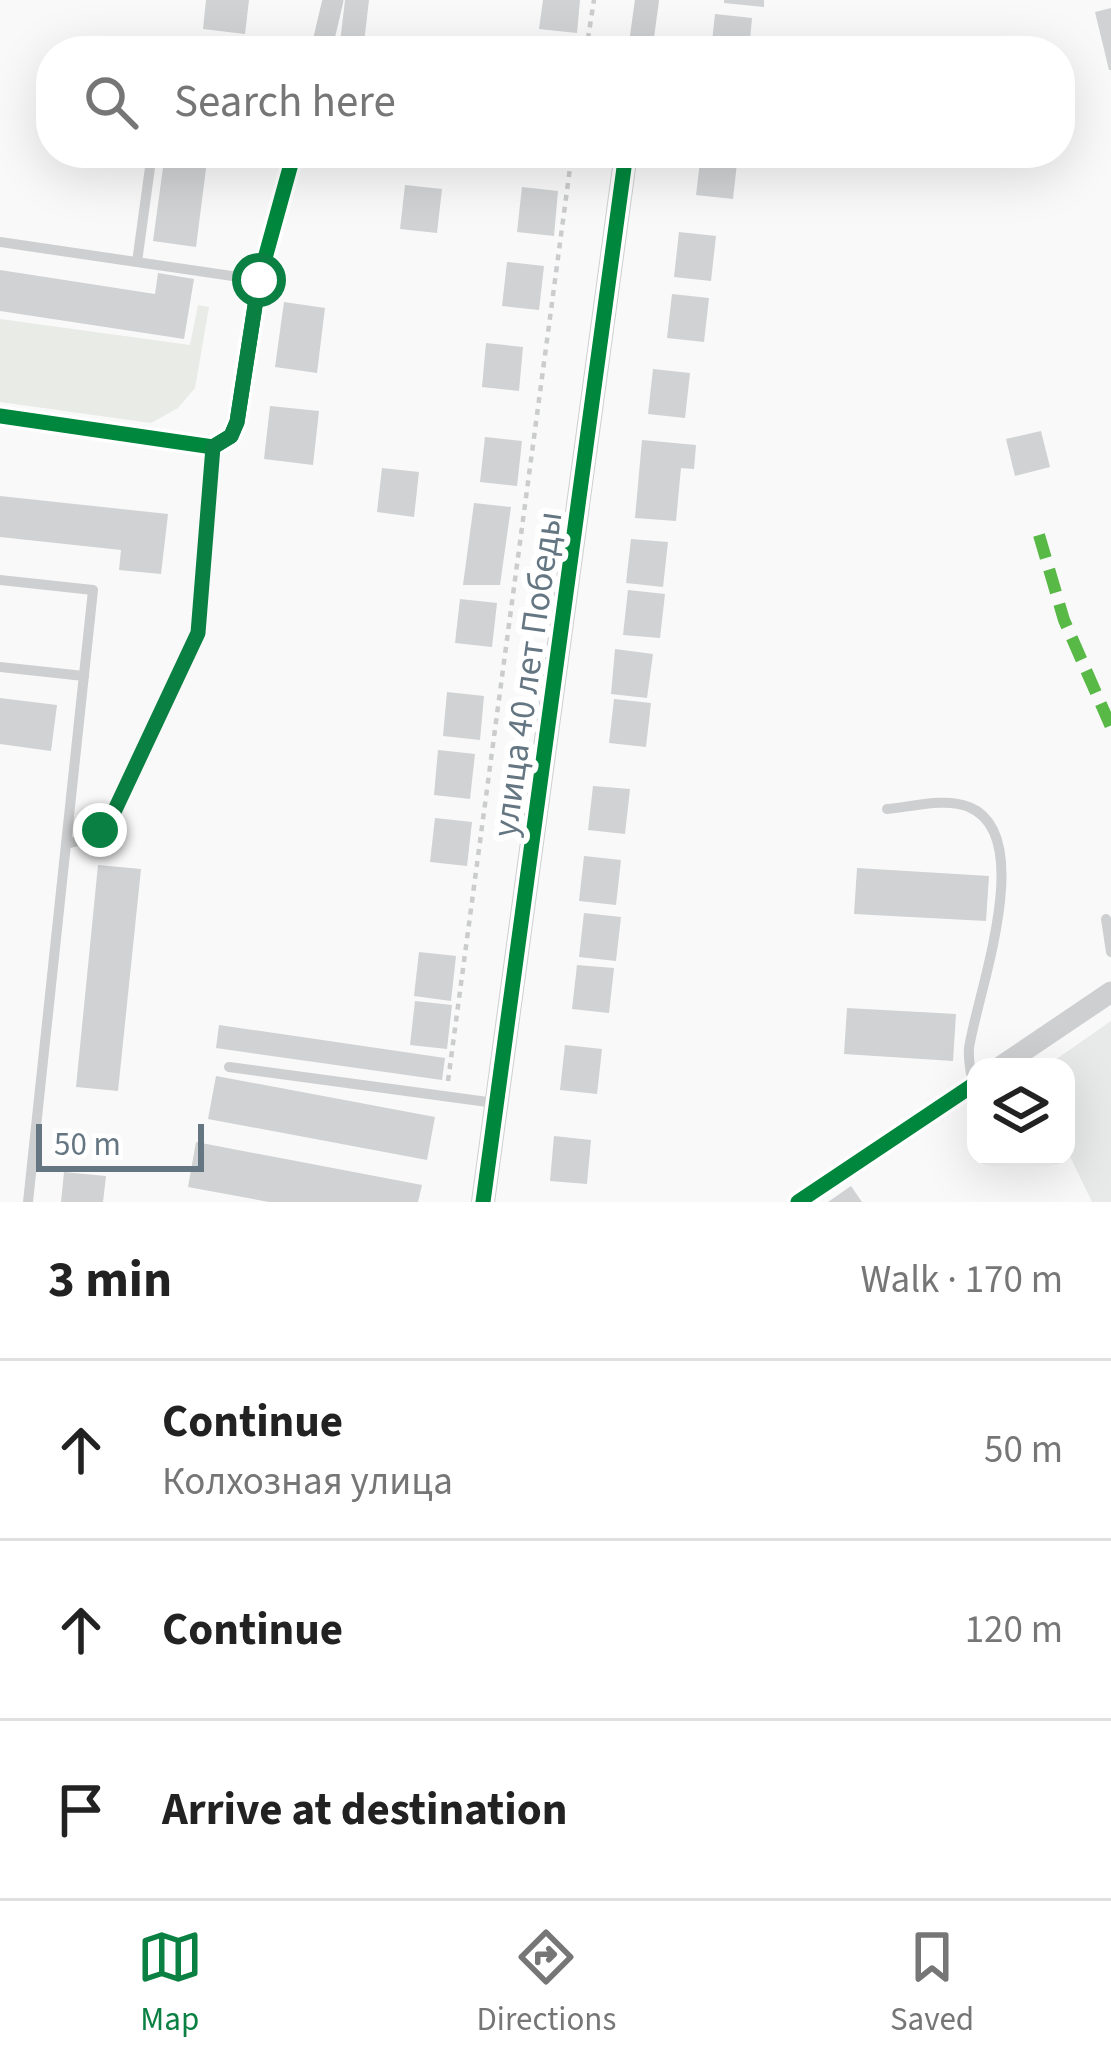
<!DOCTYPE html>
<html lang="en">
<head>
<meta charset="utf-8">
<style>
	:root { --surface:#fff; --page:#f6f6f6; --text:#222; --muted:#767676; --line:#e0e0e0; --accent:#0b8043 }
	body { margin:0; font-family:"Source Sans 3",sans-serif; background:var(--page); color:var(--text) }
	.controls { position:absolute; right:36px; bottom:36px; display:grid; overflow:hidden; border-radius:24px; box-shadow:0 12px 48px #0002 }
	.controls button { width:108px; height:108px; display:grid; place-items:center; padding:0; border:0; border-bottom:3px solid var(--line); background:var(--surface); color:var(--text); font:60px sans-serif }
	.scale { position:absolute; left:36px; bottom:30px; width:168px; box-sizing:border-box; padding-left:12px; border:6px solid #657683; border-top:0; font-size:33px; line-height:42px; white-space:nowrap; color:#657683; -webkit-text-stroke:9px #fff; paint-order:stroke }
	.stop { position:absolute; width:36px; height:36px; margin:-27px; border:9px solid #0b8043; border-radius:50%; background:#fff }
	.stop.end { background:#0b8043; border-color:#fff; box-shadow:0 3px 12px #0008 }
	.list { margin:0; padding:0; list-style:none }
	h2 { display:flex; justify-content:space-between; align-items:center; height:156px; margin:0; padding:0 48px; font-size:51px }
	h2 small { font-size:39px; font-weight:400; color:var(--muted) }
	.list li { display:grid; grid-template-columns:78px 1fr auto; gap:36px; align-items:center; box-sizing:border-box; height:180px; padding:0 48px; border-top:3px solid var(--line) }
	.list b { display:block; font-size:45px; white-space:nowrap }
	.list p { margin:0; font-size:39px; white-space:nowrap; color:var(--muted) }
	.list em { font-size:39px; font-style:normal; color:var(--muted) }
	.icon { flex:none; width:66px; height:66px; fill:none; stroke:currentColor; stroke-width:2; stroke-linecap:round; stroke-linejoin:round }
	.map { position:relative; flex:none; width:1111px; height:1202px; overflow:hidden }
	.search { position:absolute; background:var(--surface); box-shadow:0 12px 48px #0002; left:36px; right:36px; top:36px; height:132px; display:flex; align-items:center; gap:30px; box-sizing:border-box; padding:0 42px; border-radius:48px; color:var(--muted); font-size:45px }
	.sheet { height:696px; background:var(--surface) }
	nav { display:flex; justify-content:space-around; align-items:center; box-sizing:border-box; height:168px; border-top:3px solid var(--line); background:var(--surface); font-size:33px; color:var(--muted) }
	nav a { display:grid; justify-items:center; gap:6px }
	nav .on { color:var(--accent) }
	.map>svg:first-child { display:block }
	.built { fill:#e8e9e9 }
	.green { fill:#e8ebe6 }
	.building { fill:#d0d2d3 }
	.lines { fill:none; stroke-linecap:round; stroke-linejoin:round }
	.path { stroke:#cbcccd; stroke-width:4.5; stroke-dasharray:6 6; stroke-linecap:butt }
	.service { stroke:#cecfd0; stroke-width:10 }
	.minor { stroke:#cecfd0; stroke-width:21 }
	.tertiary { stroke:#cecfd0; stroke-width:24 }
	.quiet { stroke:#58b947; stroke-width:12; stroke-dasharray:24 12; stroke-linecap:butt }
	.cycleway-casing { stroke:#fff; stroke-width:22 }
	.cycleway { stroke:#00873e; stroke-width:15 }
	.route { stroke:#0b8043; stroke-width:15 }
	.labels { text-anchor:middle; stroke-width:12; stroke-linejoin:round; paint-order:stroke }
	.street-label { font-size:36px; fill:#657683; stroke:#fff }
</style>
</head>
<body>
<div class="map">
<svg width="1111" height="1202" viewBox="0 0 1111 1202">
	<rect width="100%" height="100%" fill="#f9f9f9"/>
	<path class="built" d="M1111,1021v181h-19l-26,-54v-81h-21z"/>
	<path class="green" d="M198,305l11,2 -14,81 -17,20 -27,15 -151,-21v-83l190,26z"/>
	<g class="building">
		<path d="M206,0h43l-4,34 -42,-5z"/>
		<path d="M345,0h24l-6,51h-24z"/>
		<path d="M543,0h37l-3,33 -38,-4z"/>
		<path d="M724,0h40v7l-40,-4z"/>
		<path d="M1111,8v62h-2l-14,-58z"/>
		<path d="M715,14l37,4 -3,33h-38z"/>
		<path d="M165,153h43l-12,94 -43,-6z"/>
		<path d="M523,153h37l-1,13 -37,-3z"/>
		<path d="M701,153l37,1 -5,45 -37,-4z"/>
		<path d="M405,185l37,4 -5,44 -37,-4z"/>
		<path d="M522,187l36,4 -4,45 -37,-4z"/>
		<path d="M679,232l37,4 -5,45 -37,-4z"/>
		<path d="M507,262l37,4 -5,44 -37,-4z"/>
		<path d="M0,270l155,24 3,-21 36,6 -10,60 -184,-28z"/>
		<path d="M672,294l37,4 -5,44 -37,-4z"/>
		<path d="M284,302l41,6 -8,65 -42,-6z"/>
		<path d="M486,343l37,4 -4,44 -37,-4z"/>
		<path d="M653,369l37,4 -5,45 -37,-4z"/>
		<path d="M270,406l49,5 -6,54 -49,-6z"/>
		<path d="M1041,431l9,36 -35,9 -9,-37z"/>
		<path d="M485,437l37,4 -5,45 -37,-4z"/>
		<path d="M642,440l54,5 -2,24 -13,-1 -5,53 -41,-3z"/>
		<path d="M382,468l37,4 -5,45 -37,-5z"/>
		<path d="M0,496l168,18 -7,60 -42,-4 2,-20 -121,-13z"/>
		<path d="M474,503l37,4 -11,78h-37z"/>
		<path d="M631,539l37,3 -5,45 -37,-4z"/>
		<path d="M628,590l37,4 -5,44 -37,-3z"/>
		<path d="M460,599l37,4 -5,44 -37,-4z"/>
		<path d="M615,649l38,5 -6,44 -36,-4z"/>
		<path d="M447,692l37,4 -4,44 -37,-4z"/>
		<path d="M0,698l57,7 -6,46 -51,-7z"/>
		<path d="M614,699l37,4 -5,44 -37,-4z"/>
		<path d="M438,750l37,4 -5,45 -36,-4z"/>
		<path d="M593,786l37,3 -5,45 -37,-4z"/>
		<path d="M435,818l37,4 -5,44 -37,-4z"/>
		<path d="M584,856l37,4 -5,45 -37,-4z"/>
		<path d="M98,865l43,4 -23,222 -42,-4z"/>
		<path d="M857,868l132,8 -3,45 -132,-7z"/>
		<path d="M584,913l37,4 -5,44 -37,-4z"/>
		<path d="M419,952l37,4 -5,45 -37,-5z"/>
		<path d="M577,965l37,3 -5,45 -37,-4z"/>
		<path d="M415,1001l37,4 -5,44 -37,-4z"/>
		<path d="M847,1008l109,6 -3,47 -109,-7z"/>
		<path d="M219,1025l226,33 -3,22 -226,-32z"/>
		<path d="M565,1045l37,4 -5,45 -37,-4z"/>
		<path d="M216,1076l219,41 -8,43 -219,-41z"/>
		<path d="M554,1136l37,4 -4,44 -37,-3z"/>
		<path d="M196,1142l226,43 -4,17h-149l-81,-15z"/>
		<path d="M64,1172l42,4 -3,26h-42z"/>
		<path d="M851,1186l11,16h-34z"/>
	</g>
	<g class="lines">
		<g class="path">
			<path d="M586,51l8,-51"/>
			<path d="M448,1081l124,-928"/>
		</g>
		<g class="service">
			<path d="M166,51h18"/>
			<path d="M0,242l259,38"/>
			<path d="M137,262l15,-109"/>
			<path d="M0,580l93,10 -65,612"/>
			<path d="M0,667l84,9"/>
			<path d="M887,809c24,-2 59,-12 82,-2 69,28 8,187 0,241 -1,13 2,25 4,37"/>
			<path d="M66,844l25,-6 22,-24 85,-181 15,-186"/>
			<path d="M1106,919l5,33"/>
			<path d="M229,1067l266,36"/>
		</g>
		<g class="minor">
			<path d="M321,51l12,-51"/>
			<path d="M0,416l213,31 18,-11 6,-14 22,-142 35,-127"/>
			<path d="M1000,1067l111,-75"/>
			<path d="M798,1202l178,-119"/>
		</g>
		<g class="tertiary">
			<path d="M640,51l7,-51"/>
			<path d="M483,1202l143,-1049"/>
		</g>
		<path class="quiet" d="M1039,535l25,85 47,107"/>
		<g class="cycleway-casing">
			<g id="cycleway">
				<path d="M0,416l213,31 18,-11 6,-14 22,-142 35,-127"/>
				<path d="M483,1202l143,-1049"/>
				<path d="M798,1202l178,-119"/>
			</g>
		</g>
		<use href="#cycleway" class="cycleway"/>
	</g>
	<g class="lines">
		<path class="route" d="M100,830l13,-16 85,-181 15,-186 18,-11 6,-14 22,-142"/>
	</g>
	<g class="labels">
		<g class="street-label">
			<text transform="translate(526 674) rotate(-82)" y="13">улица 40 лет Победы</text>
		</g>
	</g>
</svg>
<div class="controls">
<button><svg class="icon" aria-label="layers" viewBox="0 0 24 24"><path d="M12 4l9 5-9 5-9-5zM3 14l9 5 9-5"/></svg></button>
</div>
<div class="scale">50 m</div>
<div class="stop" style="left:259px;top:280px"></div>
<div class="stop end" style="left:100px;top:830px"></div>
<div class="search"><svg class="icon" aria-label="search" viewBox="0 0 24 24"><circle cx="10" cy="10" r="6"/><path d="M15 15l6 6"/></svg>Search here</div>
</div>
<section class="sheet">
<h2>3 min<small>Walk · 170 m</small></h2>
<ul class="list">
<li><svg class="icon" aria-label="ahead" viewBox="0 0 24 24"><path d="M12 20V5M6 11l6-6 6 6"/></svg><div><b>Continue</b><p>Колхозная улица</p></div><em>50 m</em></li>
<li><svg class="icon" aria-label="ahead" viewBox="0 0 24 24"><path d="M12 20V5M6 11l6-6 6 6"/></svg><div><b>Continue</b></div><em>120 m</em></li>
<li><svg class="icon" aria-label="arrive" viewBox="0 0 24 24"><path d="M6 21V4h12l-3 4 3 4H6"/></svg><div><b>Arrive at destination</b></div></li>
</ul>
</section>
<nav>
<a class="on"><svg class="icon" aria-label="map" viewBox="0 0 24 24"><path d="M3 6l6-2 6 2 6-2v14l-6 2-6-2-6 2zM9 4v14M15 6v14"/></svg>Map</a>
<a><svg class="icon" aria-label="directions" viewBox="0 0 24 24"><path d="M12 3l9 9-9 9-9-9zM9 14v-3h6M13 9l2 2-2 2"/></svg>Directions</a>
<a><svg class="icon" aria-label="saved" viewBox="0 0 24 24"><path d="M7 4h10v16l-5-4-5 4z"/></svg>Saved</a>
</nav>
</body>
</html>
